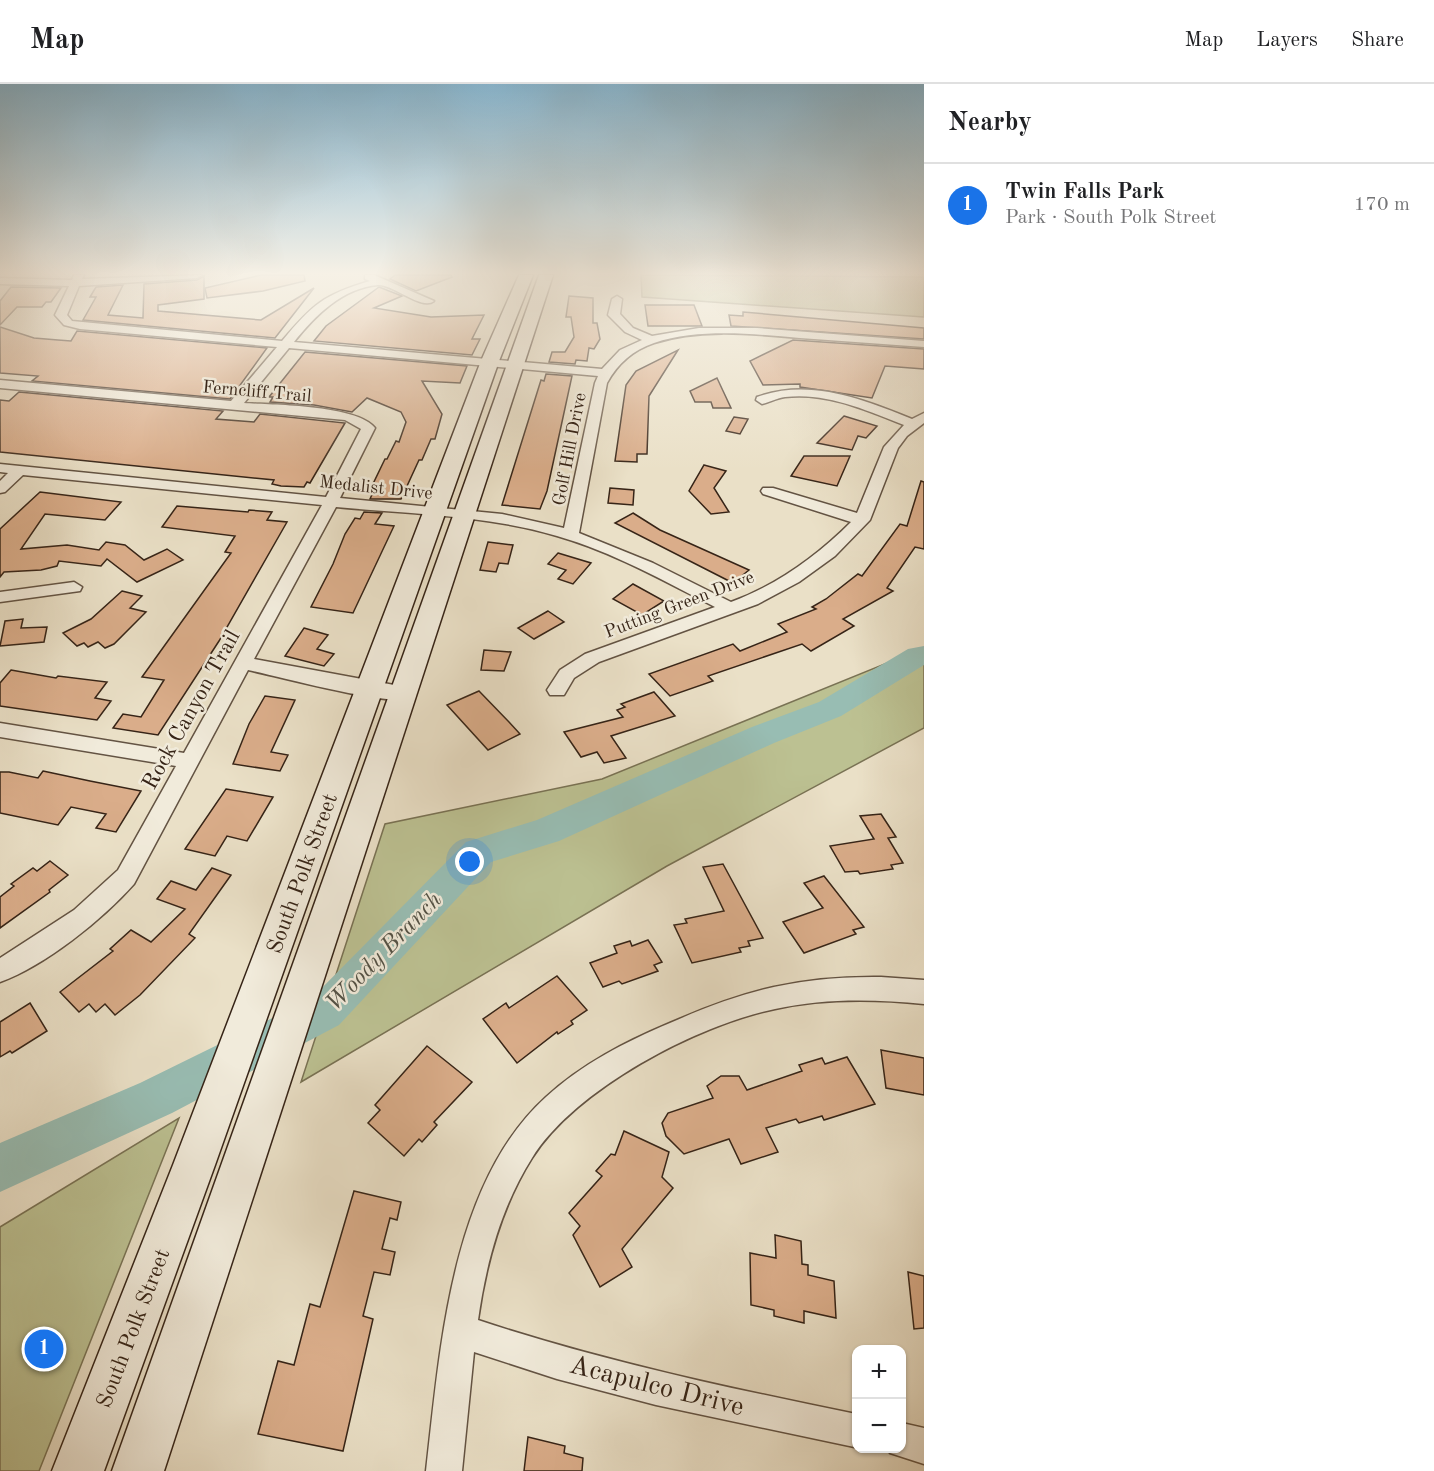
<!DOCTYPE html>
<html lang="en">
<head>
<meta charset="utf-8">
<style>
	:root { --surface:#fff; --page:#f6f6f6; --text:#202124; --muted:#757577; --line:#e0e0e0; --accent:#1a73e8 }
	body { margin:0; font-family:"Old Standard TT",serif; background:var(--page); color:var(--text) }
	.controls { position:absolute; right:18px; bottom:18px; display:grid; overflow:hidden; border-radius:12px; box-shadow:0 2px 4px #0004 }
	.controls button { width:54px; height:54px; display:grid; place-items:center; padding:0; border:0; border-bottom:2px solid var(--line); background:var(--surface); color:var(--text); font:30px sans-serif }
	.you { position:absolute; left:470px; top:778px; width:21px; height:21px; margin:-15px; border:4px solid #fff; border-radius:50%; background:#1a73e8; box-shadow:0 0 0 9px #1a73e833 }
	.badge { display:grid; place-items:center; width:39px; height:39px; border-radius:50%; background:var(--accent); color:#fff; font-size:20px; font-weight:700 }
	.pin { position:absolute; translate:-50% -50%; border:3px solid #fff; box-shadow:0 2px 6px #0006 }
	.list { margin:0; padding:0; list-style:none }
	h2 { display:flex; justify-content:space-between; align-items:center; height:78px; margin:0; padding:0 24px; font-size:26px }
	h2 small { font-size:20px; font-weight:400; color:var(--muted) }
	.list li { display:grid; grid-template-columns:39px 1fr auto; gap:18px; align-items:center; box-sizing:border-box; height:84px; padding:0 24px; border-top:2px solid var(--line) }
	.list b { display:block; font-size:22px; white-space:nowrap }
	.list p { margin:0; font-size:20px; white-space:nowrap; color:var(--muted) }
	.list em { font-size:20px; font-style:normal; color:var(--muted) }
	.map { position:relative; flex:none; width:924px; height:1387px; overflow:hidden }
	header { display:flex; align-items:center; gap:36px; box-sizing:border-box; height:84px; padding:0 30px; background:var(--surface); border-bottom:2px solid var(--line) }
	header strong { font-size:28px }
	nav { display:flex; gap:33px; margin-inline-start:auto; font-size:21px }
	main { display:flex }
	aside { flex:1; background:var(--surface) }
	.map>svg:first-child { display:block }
	.green { fill:#bcc192; stroke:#797254; stroke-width:1.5 }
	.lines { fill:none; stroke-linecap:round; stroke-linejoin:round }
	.river { fill:#98bdb3; fill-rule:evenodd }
	.building { fill:#daad8a; stroke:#362417; stroke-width:1.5 }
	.minor-casing { stroke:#635343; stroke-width:3 }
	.secondary-casing { stroke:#362417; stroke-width:3 }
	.minor { fill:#f1ebdb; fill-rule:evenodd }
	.secondary { fill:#f1ebdb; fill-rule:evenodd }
	.labels { text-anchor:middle; stroke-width:5; stroke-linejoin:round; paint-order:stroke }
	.far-street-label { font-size:18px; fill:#362417; stroke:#f1ebdb }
	.street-label { font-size:22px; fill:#362417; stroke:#f1ebdb }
	.water-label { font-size:24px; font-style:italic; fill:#535246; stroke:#f1ebdb }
	.near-street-label { font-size:27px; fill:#362417; stroke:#f1ebdb }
</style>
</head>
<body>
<header>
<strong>Map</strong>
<nav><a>Map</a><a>Layers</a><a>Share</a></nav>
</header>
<main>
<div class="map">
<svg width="924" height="1387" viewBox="0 0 924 1387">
	<rect width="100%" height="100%" fill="#eae0c7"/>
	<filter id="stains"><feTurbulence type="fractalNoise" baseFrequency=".00333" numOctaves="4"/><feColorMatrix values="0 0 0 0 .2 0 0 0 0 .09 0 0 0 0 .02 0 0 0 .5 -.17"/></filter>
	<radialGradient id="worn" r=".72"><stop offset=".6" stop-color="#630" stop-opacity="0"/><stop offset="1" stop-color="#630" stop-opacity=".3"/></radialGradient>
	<g class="green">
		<path d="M641,191l283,2v40l-282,-20z"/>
		<path d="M924,564v80l-257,138 -366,216 84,-258 217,-45z"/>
		<path d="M179,1034l-140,353h-39v-244z"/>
	</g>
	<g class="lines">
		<path class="river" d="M924,562v19l-83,51 -67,27 -215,98 -68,21 -152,163 -167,88 -172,79v-49l140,-60 171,-84 155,-157 71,-22 215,-93 67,-25 89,-53z"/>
	</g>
	<g class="building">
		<path d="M261,191h43l1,6 -42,10 -56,7 -2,-10z"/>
		<path d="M395,191h56l1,2 -36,14 -26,-12z"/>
		<path d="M204,192v23l-46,6v6l103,9 53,-32 -39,50 -192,-18 13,-23h-6l6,-10 27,-2 -15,30 35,3 1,-34 53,-4z"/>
		<path d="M11,203l50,1 -10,14h-5l-4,5h-25l-17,18v-24z"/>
		<path d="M379,203l23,9 -28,12 57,9 53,-2 -12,24h8l-8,16 -158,-14 12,-15z"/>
		<path d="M569,212l24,2v25h4l3,16 -6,10 -5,-1 -2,13 -11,-1 -1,4 -26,-2 3,-10h13l9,-15 -3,-20h-5z"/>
		<path d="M645,221h49l8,21h-54z"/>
		<path d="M743,228l181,16v11l-193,-13 -2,-11 14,1z"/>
		<path d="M0,243l34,11 24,2 13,1 6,-10 190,17 -37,51 -198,-18 6,-5 -38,-3z"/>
		<path d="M793,256l131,9v20l-39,-3 -13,32 -72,-11v-3l-37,1 -13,-24z"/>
		<path d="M678,266l-29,46 -2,58h-10v8l-22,-1 11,-76 10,-14z"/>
		<path d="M305,268l162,14 -7,17 -38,-2 20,33 -7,25h-4l-9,21h-3l-18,39h-31l4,-9 -3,-2 14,-29h2l9,-18 3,1 7,-20 -5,-10 -34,-14 -15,14 -38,-7 -44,-3 3,-5h-4z"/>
		<path d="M546,290l26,2 -25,115 -7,18 -38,-4 39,-125 3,1z"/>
		<path d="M717,294l14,30h-18l-2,-6h-16l-5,-11z"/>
		<path d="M19,308l204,19 -7,8 38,3 6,-8 85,9 -35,60 -3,-1 -3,5 -23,-1 -9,-2 2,-4 -274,-28v-52l9,1z"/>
		<path d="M844,332l33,10 -11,12 -8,-2 -6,14 -35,-7z"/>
		<path d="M734,333l14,2 -8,15 -14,-3z"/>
		<path d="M804,372h46l-13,30 -46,-10z"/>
		<path d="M704,381l22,6 -12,17 15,24 -18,2 -22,-23z"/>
		<path d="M921,397l3,1v67l-9,-2 -28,41 6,3 -50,28 11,7 -43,25 -9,-7 -94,32 5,5 -43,15 -21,-22 84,-30 7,7 47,-19 -9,-8 38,-15 -4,-2 14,-8 32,-25 4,2 38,-52 7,2z"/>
		<path d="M610,404l24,2 -1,15 -25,-2z"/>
		<path d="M40,408l81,10 -16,18 -60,-6 -24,35 46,-4 32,5 7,-8 19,3 19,15 23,-11 16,11 -46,22 -30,-23 -6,7 -42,-5 -2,5 -16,4 -37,2 -4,5v-48z"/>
		<path d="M177,422l71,6 1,-2 23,2 -5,8 20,2 -68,119 -61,94 -45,-7 10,-14 18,3 23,-37 -22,-3 89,-124 -6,-1 10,-16 -73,-9z"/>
		<path d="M364,428l18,1 -7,11 19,2 -41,87 -42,-6 22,-43 12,-30 10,-16 5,1z"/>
		<path d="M633,429l27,17 89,40 -16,13 -118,-60z"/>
		<path d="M488,458l25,3 -5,19 -9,-1 -3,9 -16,-2z"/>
		<path d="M558,469l33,10 -18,21 -15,-5 8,-9 -18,-6z"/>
		<path d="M633,500l31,17 -22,14 -29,-16z"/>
		<path d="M122,507l20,5 -12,12 16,4 -32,32 -9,4 -7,-6 -10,5 -4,-4 -7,3 -14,-13 28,-14z"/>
		<path d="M548,527l16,11 -30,17 -16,-11z"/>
		<path d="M23,535l-2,9 26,-1 -3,15 -44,4 5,-25z"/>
		<path d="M304,544l24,7 -11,14 17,5 -10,12 -39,-10z"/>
		<path d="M484,566l27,2 -7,19 -23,-1z"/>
		<path d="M11,586l45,8 2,-2 49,6 -12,16 16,3 -14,19 -97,-14v-23z"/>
		<path d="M479,607l30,31 11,12 -32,16 -41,-45z"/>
		<path d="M654,608l21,24 -64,20 15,22 -22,5 -7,-11 -16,5 -17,-25 59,-15 -6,-7 8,-3 -4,-3z"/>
		<path d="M265,612l30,4 -24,52 17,3 -8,16 -47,-7 16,-40z"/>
		<path d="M43,687l47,10 51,10 -25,41 -20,-4 10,-14 -35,-7 -13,18 -58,-12v-41h9l29,6z"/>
		<path d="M226,705l47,8 -26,44 -20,-5 -12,20 -30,-7z"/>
		<path d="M881,730l15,23 -8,1 15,25 -12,2 2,4 -33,5 -2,-3 -13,1 -15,-26 44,-7 -14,-23z"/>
		<path d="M50,777l18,14 -19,15 1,2 -50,36v-31l14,-11 -3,-2 22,-16 4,3z"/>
		<path d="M723,780l40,74 -15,3 2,5 -11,2 2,4 -49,11 -18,-38 13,-2 -2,-4 39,-8 -21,-44z"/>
		<path d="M212,784l19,7 -42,59 6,4 -55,57 -25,20 -10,-11 -9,8 -7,-8 -10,8 -19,-20 53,-41 -3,-2 21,-19 20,12 34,-33 -28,-10 14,-18 25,9z"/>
		<path d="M824,792l40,51 -11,3 3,4 -52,19 -21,-31 40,-14 -19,-25z"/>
		<path d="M648,856l14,22 -8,3 4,6 -36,13 -3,-3 -16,6 -13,-24 27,-10 -3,-7 16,-5 2,5z"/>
		<path d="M557,892l30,34 -16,11 2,3 -15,10 -1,-2 -40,31 -34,-44 23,-16 3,5z"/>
		<path d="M30,919l17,28 -35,22 -2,-2 -10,6v-35z"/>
		<path d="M427,962l45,36 -38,40 3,3 -15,17 -3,-3 -15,17 -36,-33 12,-13 -5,-5z"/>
		<path d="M881,966l43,8v37l-38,-7z"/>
		<path d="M847,973l28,47 -51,16 -2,-4 -23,7 -3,-4 -30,9 12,24 -37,12 -12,-25 -45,15 -18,-18 -4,-13 6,-10 45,-15 -6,-12 14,-10h18l8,14 55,-19 -3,-6 23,-7 3,6z"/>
		<path d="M624,1047l45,21 -7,25 11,11 -51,61 10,18 -32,20 -27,-52 7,-9 -11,-13 33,-37 -6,-5 15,-17 4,1z"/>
		<path d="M354,1107l47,11 -4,18 -7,-2 -8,31 13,3 -5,23 -16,-3 -11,44 10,3 -30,132 -85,-17 20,-73 16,4 16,-61 10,3z"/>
		<path d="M775,1151l26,6 1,23 6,1v10l26,6 2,37 -32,-7v12l-30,-7v-6l-23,-5 -1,-52 26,5z"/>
		<path d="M908,1188l16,4v52l-10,1z"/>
		<path d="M528,1353l37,9 -1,7 19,5 -1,13h-58z"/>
	</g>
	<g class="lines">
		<g class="minor-casing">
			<g id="minor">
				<path d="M74,191h10l-2,4 120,-4 -5,3 -118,8 -12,29 5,6 210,20c31,-37 41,-46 88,-60l-5,-2v-4h9l60,26c-12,10 -41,-17 -56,-16 -36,3 -63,31 -84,57l308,27 18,-19 22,-10 -17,-8 -17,-17 4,-16 5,-3 5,3 -2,15 13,14 19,8 47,-8h58l167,13v6c-41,-3 -82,-6 -124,-9 -47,-4 -100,-10 -146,5 -21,7 -36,20 -47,40l-28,150 74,30 78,39c46,-17 86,-46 120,-80l-88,-28 -2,-3 2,-3h10l84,25 27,-66 20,-22c-38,-15 -78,-33 -119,-28 -8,1 -15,5 -23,7l-6,-4 1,-3c53,-19 105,2 155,22l12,-6v10l-17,13 -9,12 -28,72 -35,36 -36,26 -41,22 -159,58 -25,16 -10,17h-14l-3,-5 13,-20 25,-16 130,-47c-51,-26 -102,-55 -158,-71 -70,-21 -148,-22 -221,-29l-82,152 151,28 7,2 3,5 -3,5c-25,7 -132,-22 -164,-29l-114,214c-31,35 -89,82 -134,98v-24l74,-48 44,-40 58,-104 -176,-29v-14l184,30 138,-248 -299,-30 -18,17 -5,1v-12l8,-8 -8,-1v-8l326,33 35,-68 -16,-9 -345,-32v-8l231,21 46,-54 -197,-18 -16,-4 -9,-10 14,-29 -69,-2v-6l72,2zM289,264l309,28 -3,7 -31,145 -62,-14 -162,-16 35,-70c-18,-23 -101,-23 -131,-25z"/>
				<path d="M74,498l8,5 -2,4 -80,11v-10z"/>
				<path d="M881,893l43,3v24c-50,-5 -100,-6 -149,5 -78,16 -200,80 -243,149 -31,49 -46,105 -54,162 124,41 251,68 378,94l3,34 -203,-43 -99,-26 -83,-27 -12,119h-36c14,-120 24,-287 120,-374 36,-33 79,-55 124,-74 75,-33 129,-47 211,-46z"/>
				<path d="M902,1339l22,5v36l-34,-11 -3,-5h15z"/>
			</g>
		</g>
		<g class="secondary-casing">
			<g id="secondary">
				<path d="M519,191h14l-34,86 -284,804 -111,306h-52l121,-306 308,-804z"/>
				<path d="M539,191h14l-389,1196h-52z"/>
			</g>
		</g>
		<use href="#minor" class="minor"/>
		<use href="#secondary" class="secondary"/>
	</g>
	<linearGradient id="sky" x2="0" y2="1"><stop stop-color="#88b8d3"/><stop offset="0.49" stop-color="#f6f1e6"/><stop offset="1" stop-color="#f6f1e6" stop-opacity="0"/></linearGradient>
	<rect width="924" height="386" fill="url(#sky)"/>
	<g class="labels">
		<g class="far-street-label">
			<text transform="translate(257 307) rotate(5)" y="6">Ferncliff Trail</text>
			<text transform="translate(569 365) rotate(-79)" y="6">Golf Hill Drive</text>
			<text transform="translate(376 403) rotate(6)" y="6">Medalist Drive</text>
			<text transform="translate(679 520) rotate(-21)" y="6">Putting Green Drive</text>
		</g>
		<g class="street-label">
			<text transform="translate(190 625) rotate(-61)" y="8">Rock Canyon Trail</text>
			<text transform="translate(301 789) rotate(-70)" y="8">South Polk Street</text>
			<text transform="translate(132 1244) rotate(-69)" y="8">South Polk Street</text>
		</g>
		<g class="water-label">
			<text transform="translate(383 867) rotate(-46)" y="8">Woody Branch</text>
		</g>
		<g class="near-street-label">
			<text transform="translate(657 1301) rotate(14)" y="9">Acapulco Drive</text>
		</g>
	</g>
	<rect width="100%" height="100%" filter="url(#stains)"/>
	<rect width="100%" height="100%" fill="url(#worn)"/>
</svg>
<div class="controls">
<button>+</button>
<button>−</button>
</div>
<div class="you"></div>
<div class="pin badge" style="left:44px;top:1265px">1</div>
</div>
<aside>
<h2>Nearby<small></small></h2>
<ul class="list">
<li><span class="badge">1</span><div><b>Twin Falls Park</b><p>Park · South Polk Street</p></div><em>170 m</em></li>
</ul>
</aside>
</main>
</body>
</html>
